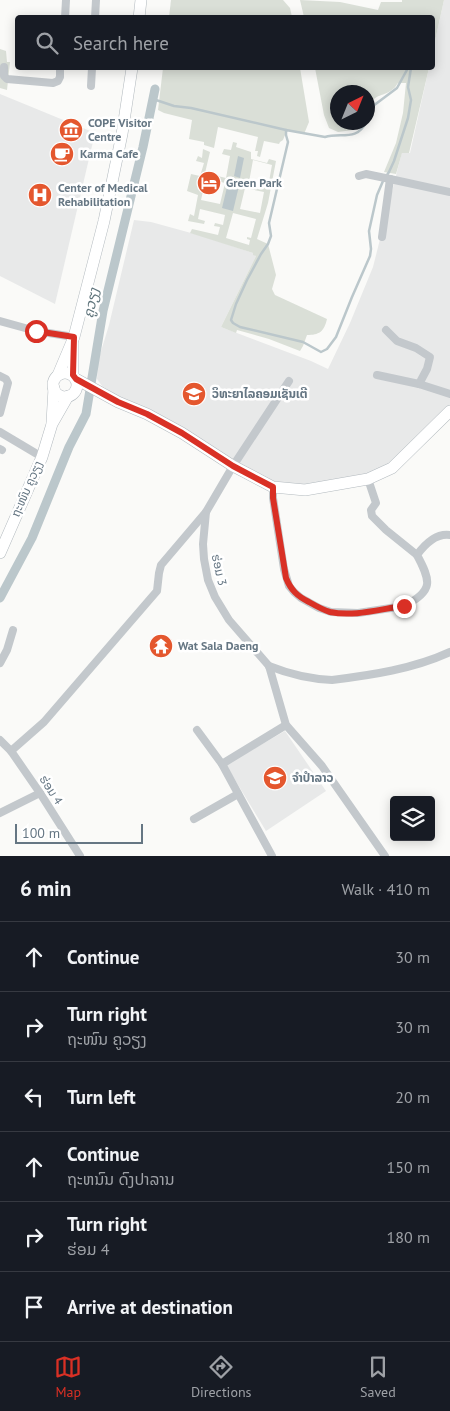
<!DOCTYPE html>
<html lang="en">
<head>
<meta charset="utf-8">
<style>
	:root { --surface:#171b24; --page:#242831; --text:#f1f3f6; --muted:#9ea1a6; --line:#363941; --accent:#d93025 }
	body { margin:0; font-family:"PT Sans","Noto Sans Lao",sans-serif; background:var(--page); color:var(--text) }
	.controls { position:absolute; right:15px; bottom:15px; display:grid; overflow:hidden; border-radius:5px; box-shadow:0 2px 12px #0003 }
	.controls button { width:45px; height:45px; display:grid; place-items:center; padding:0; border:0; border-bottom:1px solid var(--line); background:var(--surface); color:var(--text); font:25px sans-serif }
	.compass { position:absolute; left:330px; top:85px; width:45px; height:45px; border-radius:50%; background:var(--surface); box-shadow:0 2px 12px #0003; rotate:43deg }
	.scale { position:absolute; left:15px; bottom:12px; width:128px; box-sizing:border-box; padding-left:5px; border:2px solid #657683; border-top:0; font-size:14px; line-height:18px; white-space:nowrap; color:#657683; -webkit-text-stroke:4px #fff; paint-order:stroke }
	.stop { position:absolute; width:15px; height:15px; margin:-11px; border:4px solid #d93025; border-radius:50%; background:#fff }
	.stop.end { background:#d93025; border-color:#fff; box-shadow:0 1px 5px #0008 }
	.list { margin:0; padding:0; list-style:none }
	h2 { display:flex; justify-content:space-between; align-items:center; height:65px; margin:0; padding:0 20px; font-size:21px }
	h2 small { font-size:16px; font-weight:400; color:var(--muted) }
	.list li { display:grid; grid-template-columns:32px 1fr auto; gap:15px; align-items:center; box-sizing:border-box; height:70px; padding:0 20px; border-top:1px solid var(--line) }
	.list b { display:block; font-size:19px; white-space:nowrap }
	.list p { margin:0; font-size:16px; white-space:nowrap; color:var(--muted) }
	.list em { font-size:16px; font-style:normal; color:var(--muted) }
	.icon { flex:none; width:28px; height:28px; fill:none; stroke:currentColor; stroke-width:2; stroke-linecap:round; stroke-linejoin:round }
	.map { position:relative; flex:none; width:450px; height:856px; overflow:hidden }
	.search { position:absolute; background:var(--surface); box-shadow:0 2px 12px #0003; left:15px; right:15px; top:15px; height:55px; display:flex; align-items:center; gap:12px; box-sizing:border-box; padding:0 18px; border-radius:5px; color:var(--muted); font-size:19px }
	.sheet { height:485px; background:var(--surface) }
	nav { display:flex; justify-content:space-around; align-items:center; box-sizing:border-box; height:70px; border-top:1px solid var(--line); background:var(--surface); font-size:14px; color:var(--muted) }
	nav a { display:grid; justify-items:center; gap:2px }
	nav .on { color:var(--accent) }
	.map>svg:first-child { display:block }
	.built { fill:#e8e9e9 }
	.green { fill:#dadfd7; fill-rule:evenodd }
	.water { fill:#bbc7cb }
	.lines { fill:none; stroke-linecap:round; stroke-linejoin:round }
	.stream { stroke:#bbc7cb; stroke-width:2.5 }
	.canal { stroke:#bbc7cb; stroke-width:9 }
	.secondary-casing { stroke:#b3babf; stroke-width:12 }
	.street { stroke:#c3c8cc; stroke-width:8 }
	.secondary { stroke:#fff; stroke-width:11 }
	.route { stroke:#d93025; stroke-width:6 }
	.labels { text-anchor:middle; stroke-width:5; stroke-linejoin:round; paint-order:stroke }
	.poi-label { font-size:12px; font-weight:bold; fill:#657683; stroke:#fff; text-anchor:start }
	.street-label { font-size:12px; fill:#657683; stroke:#fff }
	.water-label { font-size:14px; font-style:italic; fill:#60757c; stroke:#fff }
</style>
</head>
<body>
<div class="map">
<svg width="450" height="856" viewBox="0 0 450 856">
	<rect width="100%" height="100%" fill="#fafaf8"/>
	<g class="built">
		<path d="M444,0h6v407l-44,49 -46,26 -87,5 -126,-73 -45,-28 -5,-7 1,-18 11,-36 25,-105 17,2 51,14 51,17 3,3 -35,71 90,34 17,8 22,-46 23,-56 29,-115 8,1 19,-85h3l1,-18z"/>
		<path d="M0,94l95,39 -40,171 -55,-28z"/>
		<path d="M285,731l41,60 -60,40 -40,-66z"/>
	</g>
	<g class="green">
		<path d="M171,0h112l7,8 2,9h-123z"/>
		<path d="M300,0l40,2 38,8 3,-8h21v-2h42l-11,50 -1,-32 -128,-1z"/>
		<path d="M0,49l6,2 1,11h3l-3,28 -7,-2z"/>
		<path d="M163,68h137l9,54 -5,12 -17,-4 -4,10 -3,2 -1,2 -15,-3 -4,16 -3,-1 1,-5h-3l3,-14 -40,-10 -4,21 -10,-3v-3l-15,-3 3,-19 -28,-7 -6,-3z"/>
		<path d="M315,68h114l-20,85h-7l-6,21 -12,-2 12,-29 7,-30 3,-30h-8c-2,2 -3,5 -5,6 -12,10 -19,2 -25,22v-19h-30v30l22,1 -7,7 -15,2 -9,-4 -5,-13z"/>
		<path d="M233,142l4,1 -1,4 15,5v7l16,4 2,-4 7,2 -8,42 -11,36 11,5 8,31 -4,14 3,6 52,24c-3,13 -8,16 -20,16l-4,11 -3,5 -31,-12 -32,-9 -1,3 -15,-6 35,-71 -3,-1v-2l-63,-20 2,-4 26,6 2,-8 -6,-1 1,-3 8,2 2,-10 -25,-6 -2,10 7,2 -1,3 -16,-3 2,-7 4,2 4,-21 -11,-4 4,-17 9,2 4,-13 -8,-2 2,-5 4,2 1,-9 7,3 -5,21 21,5 4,-22 -8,-2 2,-5 7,1zM253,160l19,5 -4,22 -19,-5zM206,178l19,5 -5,21 -19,-4zM245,188l19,4 -4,21 -20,-4zM233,213l23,6 -5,19 -4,-1v2l3,1 -1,5 -23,-7z"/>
	</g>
	<g class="water">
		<path d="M238,156l6,2 -4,20 -6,-2z"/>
		<path d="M228,183l11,3 -6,25 -11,-3z"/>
	</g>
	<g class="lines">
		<g class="stream">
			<path d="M424,18l9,-1"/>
			<path d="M153,99l21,7 17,2 95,22"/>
			<path d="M368,119l5,-13 24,-18 11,-20"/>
			<path d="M366,122c-9,20 -26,10 -41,15l-39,-7v5l2,7 -19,81 2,13 -3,8 -7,10 -14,26 -11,24 -5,16 2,3 7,4 63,15 18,10 6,-3 9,-12 16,-40 18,-41 1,-7 -2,-18 8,-36 6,-14 6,-9 5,-11 14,-43 3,-18 -3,-13 3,-19"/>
		</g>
		<path class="canal" d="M0,598l32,-60 37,-91 17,-33 17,-103 40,-164 12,-58"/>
		<g class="secondary-casing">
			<g id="secondary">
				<path d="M139,18l2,-18"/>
				<circle cx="65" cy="385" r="12"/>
				<path d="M58,375l16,-38 30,-116 18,-87 10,-66"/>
				<path d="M73,375v-32"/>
				<path d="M76,379l42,23 29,12 35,19 51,33 40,21 32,3 63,-11 24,-11 58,-57"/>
				<path d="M52,422l2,-34"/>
				<path d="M0,553l42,-96 10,-33 16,-28"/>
			</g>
		</g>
		<g class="street">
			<path d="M65,18l1,-18"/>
			<path d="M95,18l1,-18"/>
			<path d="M4,67v9l3,3 46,4 5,-2 2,-4v-9"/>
			<path d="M91,86l1,-18"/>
			<path d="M359,176l7,-2 24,5"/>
			<path d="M382,237l8,-58 60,13"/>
			<path d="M0,321l36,10 38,6"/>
			<path d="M386,330l11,11 19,7 14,9 -3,12 -8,15"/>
			<path d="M377,375l42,9 31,10"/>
			<path d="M0,376l6,3 2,4 -8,30"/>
			<path d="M289,381l-56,85 -27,46 -3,32 1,15 4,21 7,17 14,23 40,46 17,59 36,41 63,90"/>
			<path d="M0,432l42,25"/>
			<path d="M0,449l2,1"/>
			<path d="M368,479l8,24 -5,7 1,6 14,14 31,25"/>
			<path d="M273,487v11l11,71 5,17 5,6 7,6 18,10 12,4 27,1 46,-7c30,-15 27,-25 13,-51 8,-11 19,-22 33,-20"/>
			<path d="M0,663l7,-13 6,-20"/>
			<path d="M269,666c20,8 42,13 63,14 40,-5 81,-11 118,-28"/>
			<path d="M197,730l25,34 50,92"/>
			<path d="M0,740l11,11 29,42 40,63"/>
			<path d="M11,751l33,-29 113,-131 2,-18 2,-8 45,-53"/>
			<path d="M222,764l64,-39"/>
			<path d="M0,813l40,-20"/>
			<path d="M194,819l44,-25"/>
		</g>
		<use href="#secondary" class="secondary"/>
	</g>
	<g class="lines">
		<path class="route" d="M36,331l38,6 -1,38 3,4 42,23 29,12 35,19 51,33 40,21v11l13,80c5,12 11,18 23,24 7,4 14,8 21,10 24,5 50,-3 74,-6"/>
	</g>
	<defs>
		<g id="museum-disc" transform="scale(1.25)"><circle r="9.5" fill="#e4572e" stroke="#fff"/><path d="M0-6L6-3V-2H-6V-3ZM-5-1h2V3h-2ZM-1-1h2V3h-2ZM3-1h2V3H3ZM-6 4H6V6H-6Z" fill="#fff"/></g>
		<g id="cafe-disc" transform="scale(1.25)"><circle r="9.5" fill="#e4572e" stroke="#fff"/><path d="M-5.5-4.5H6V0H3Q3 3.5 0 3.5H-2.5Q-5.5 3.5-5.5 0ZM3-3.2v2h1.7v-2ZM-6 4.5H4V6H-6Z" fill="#fff"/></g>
		<g id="hotel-disc" transform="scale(1.25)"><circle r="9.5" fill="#e4572e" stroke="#fff"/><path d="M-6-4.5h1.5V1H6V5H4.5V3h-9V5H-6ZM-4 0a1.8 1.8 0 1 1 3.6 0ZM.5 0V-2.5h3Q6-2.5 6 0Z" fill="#fff"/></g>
		<g id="hospital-disc" transform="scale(1.25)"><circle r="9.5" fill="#e4572e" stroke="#fff"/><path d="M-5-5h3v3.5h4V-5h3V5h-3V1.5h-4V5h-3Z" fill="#fff"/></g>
		<g id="school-disc" transform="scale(1.25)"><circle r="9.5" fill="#e4572e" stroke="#fff"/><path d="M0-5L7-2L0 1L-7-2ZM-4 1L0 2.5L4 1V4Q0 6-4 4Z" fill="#fff"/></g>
		<g id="temple-disc" transform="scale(1.25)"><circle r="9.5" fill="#e4572e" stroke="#fff"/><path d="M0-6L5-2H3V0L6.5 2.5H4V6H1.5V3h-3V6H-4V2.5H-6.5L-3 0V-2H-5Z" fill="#fff"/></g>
	</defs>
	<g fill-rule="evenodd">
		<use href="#museum-disc" x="71" y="130"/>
		<use href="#cafe-disc" x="62" y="154"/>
		<use href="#hotel-disc" x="209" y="183"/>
		<use href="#hospital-disc" x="40" y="195"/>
		<use href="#school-disc" x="194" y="394"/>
		<use href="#temple-disc" x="161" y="646"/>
		<use href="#school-disc" x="275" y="778"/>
	</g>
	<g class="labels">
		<g class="poi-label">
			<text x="88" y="127">COPE Visitor<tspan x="88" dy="14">Centre</tspan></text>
			<text x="80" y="158">Karma Cafe</text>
			<text x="226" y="187">Green Park</text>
			<text x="58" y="192">Center of Medical<tspan x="58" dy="14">Rehabilitation</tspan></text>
			<text x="212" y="398">ວິທະຍາໄລຄອມເຊັນເຕີ</text>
			<text x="178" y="650">Wat Sala Daeng</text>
			<text x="292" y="782">ຈຳປຳລາວ</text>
		</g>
		<g class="street-label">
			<text transform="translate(27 489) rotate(-66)" y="4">ຖະໜົນ ຄູວຽງ</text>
			<text transform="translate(219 570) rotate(77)" y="4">ຮ່ອມ 3</text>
			<text transform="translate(51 790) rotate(57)" y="4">ຮ່ອມ 4</text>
		</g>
		<g class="water-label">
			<text transform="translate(91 303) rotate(-78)" y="5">ຄູວຽງ</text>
		</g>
	</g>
</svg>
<div class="controls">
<button><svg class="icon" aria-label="layers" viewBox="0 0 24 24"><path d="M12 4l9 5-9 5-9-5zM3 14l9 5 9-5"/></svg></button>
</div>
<svg class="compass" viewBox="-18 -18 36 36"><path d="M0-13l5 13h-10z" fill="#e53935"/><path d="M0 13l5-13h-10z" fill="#9ea1a6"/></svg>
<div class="scale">100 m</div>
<div class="stop" style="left:36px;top:331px"></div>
<div class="stop end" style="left:404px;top:606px"></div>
<div class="search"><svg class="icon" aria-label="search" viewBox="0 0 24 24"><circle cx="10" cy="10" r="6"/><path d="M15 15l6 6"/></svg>Search here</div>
</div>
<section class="sheet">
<h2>6 min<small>Walk · 410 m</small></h2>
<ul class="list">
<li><svg class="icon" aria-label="ahead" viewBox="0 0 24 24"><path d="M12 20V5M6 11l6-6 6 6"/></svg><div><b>Continue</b></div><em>30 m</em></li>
<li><svg class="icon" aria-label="right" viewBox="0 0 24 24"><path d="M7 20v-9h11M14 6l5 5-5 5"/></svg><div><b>Turn right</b><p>ຖະໜົນ ຄູວຽງ</p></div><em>30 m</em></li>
<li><svg class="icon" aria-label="left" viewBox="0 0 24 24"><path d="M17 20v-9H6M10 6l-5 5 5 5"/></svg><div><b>Turn left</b></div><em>20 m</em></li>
<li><svg class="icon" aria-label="ahead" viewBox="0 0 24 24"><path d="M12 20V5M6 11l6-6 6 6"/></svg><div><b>Continue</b><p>ຖະຫນົນ ດົງປາລານ</p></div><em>150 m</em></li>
<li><svg class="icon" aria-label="right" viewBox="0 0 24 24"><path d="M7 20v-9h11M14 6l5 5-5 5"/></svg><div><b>Turn right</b><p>ຮ່ອມ 4</p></div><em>180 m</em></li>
<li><svg class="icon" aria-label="arrive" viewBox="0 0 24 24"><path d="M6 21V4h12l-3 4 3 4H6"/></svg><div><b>Arrive at destination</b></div></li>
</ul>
</section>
<nav>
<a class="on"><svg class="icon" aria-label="map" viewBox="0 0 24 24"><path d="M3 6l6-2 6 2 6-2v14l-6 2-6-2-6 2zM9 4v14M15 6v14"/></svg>Map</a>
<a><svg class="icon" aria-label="directions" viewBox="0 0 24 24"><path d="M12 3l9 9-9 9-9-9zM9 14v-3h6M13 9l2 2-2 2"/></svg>Directions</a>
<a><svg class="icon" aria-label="saved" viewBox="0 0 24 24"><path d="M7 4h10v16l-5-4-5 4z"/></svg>Saved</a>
</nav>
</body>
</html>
